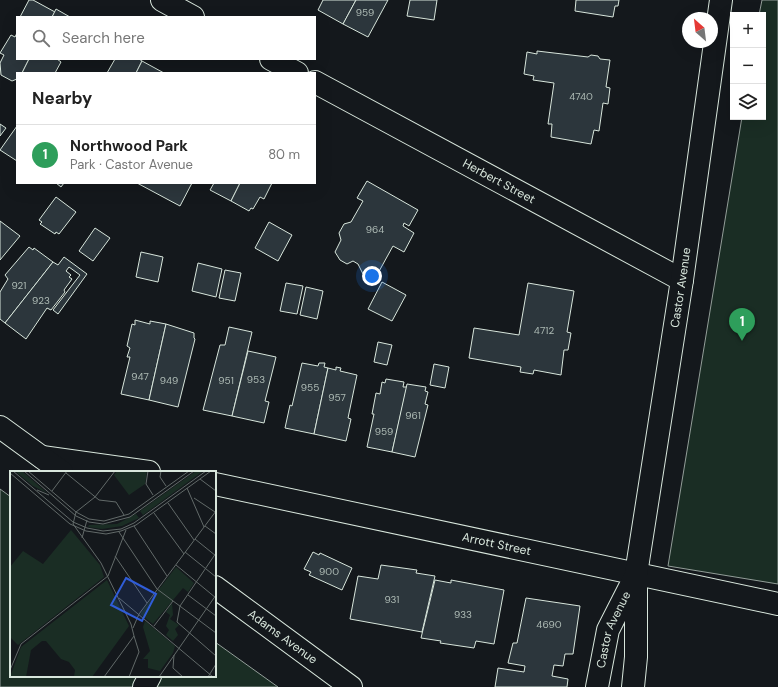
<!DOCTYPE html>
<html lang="en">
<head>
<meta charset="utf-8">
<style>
	:root { --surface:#fff; --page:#f6f6f6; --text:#222; --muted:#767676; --line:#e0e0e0; --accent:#856535 }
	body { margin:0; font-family:"DM Sans",sans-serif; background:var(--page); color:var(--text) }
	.controls { position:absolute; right:12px; top:12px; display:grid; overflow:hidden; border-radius:0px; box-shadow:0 4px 16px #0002 }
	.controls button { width:36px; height:36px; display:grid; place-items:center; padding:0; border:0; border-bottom:1px solid var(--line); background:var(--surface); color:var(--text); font:20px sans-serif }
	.compass { position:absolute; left:682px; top:12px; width:36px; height:36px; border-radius:50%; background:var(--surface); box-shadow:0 4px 16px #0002; rotate:332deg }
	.you { position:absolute; left:372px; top:276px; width:14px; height:14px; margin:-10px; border:3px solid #fff; border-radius:50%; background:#1a73e8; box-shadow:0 0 0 6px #1a73e833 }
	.badge { display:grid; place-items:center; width:26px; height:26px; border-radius:50%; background:var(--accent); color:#fff; font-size:13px; font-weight:700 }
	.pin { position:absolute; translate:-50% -33px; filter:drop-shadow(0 1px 2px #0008) }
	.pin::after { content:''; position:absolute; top:21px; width:14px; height:12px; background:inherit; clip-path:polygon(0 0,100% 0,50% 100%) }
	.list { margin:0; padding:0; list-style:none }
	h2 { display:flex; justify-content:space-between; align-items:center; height:52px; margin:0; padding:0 16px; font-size:17px }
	h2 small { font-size:13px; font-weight:400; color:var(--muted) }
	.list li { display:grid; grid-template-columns:26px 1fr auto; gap:12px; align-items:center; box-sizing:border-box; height:60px; padding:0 16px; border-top:1px solid var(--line) }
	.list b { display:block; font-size:15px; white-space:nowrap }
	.list p { margin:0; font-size:13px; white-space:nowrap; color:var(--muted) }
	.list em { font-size:13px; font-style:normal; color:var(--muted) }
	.icon { flex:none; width:22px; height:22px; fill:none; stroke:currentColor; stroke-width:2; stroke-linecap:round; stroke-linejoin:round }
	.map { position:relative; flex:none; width:778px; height:687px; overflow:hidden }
	.search { position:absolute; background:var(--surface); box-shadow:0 4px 16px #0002; left:16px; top:16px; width:300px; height:44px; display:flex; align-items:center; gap:10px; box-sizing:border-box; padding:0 14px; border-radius:0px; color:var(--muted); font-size:15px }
	.panel { position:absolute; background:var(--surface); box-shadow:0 4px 16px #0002; left:16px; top:72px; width:300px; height:112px; border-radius:0px }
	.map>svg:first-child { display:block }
	.green { fill:#1a2d24; stroke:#939e99 }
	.building { fill:#2c363c; stroke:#d8e6dc }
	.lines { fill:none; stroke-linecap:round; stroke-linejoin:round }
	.minor-casing { stroke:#d8e6dc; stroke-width:24 }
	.major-casing { stroke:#d8e6dc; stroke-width:24 }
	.minor { stroke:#14181c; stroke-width:22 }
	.major { stroke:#14181c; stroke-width:22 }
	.labels { text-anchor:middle; stroke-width:3; stroke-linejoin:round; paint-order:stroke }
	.number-label { font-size:10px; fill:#adbab4 }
	.street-label { font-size:12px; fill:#d8e6dc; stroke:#14181c }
	.inset-road { fill:none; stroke:#626a69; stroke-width:1 }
	.view { fill:#305dd8; fill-opacity:0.15; stroke:#305dd8; stroke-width:2 }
	.inset-edge { fill:none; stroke:#d8e6dc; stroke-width:2 }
</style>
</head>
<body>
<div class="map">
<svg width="778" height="687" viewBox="0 0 778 687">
	<rect width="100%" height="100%" fill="#14181c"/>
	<g class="green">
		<path d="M762,0h16v584l-110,-18 74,-449h21v-102h-4z"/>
		<path d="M0,489l11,8v179h204v-34l63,45h-278z"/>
	</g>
	<g class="building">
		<path d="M29,0h4l22,12 -3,5h-32z"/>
		<path d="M323,0h33l-13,24 -25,-14z"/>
		<path d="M356,0h32l-20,37 -25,-13z"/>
		<path d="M410,0h27l-3,20 -27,-4z"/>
		<path d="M576,0h43l-1,6h-3l-2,11 -38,-6z"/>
		<path d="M56,9l14,8h-18z"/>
		<path d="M17,33v26h12l-7,14h-5v6l-5,2 -11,-6 -1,-12 4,-8 -4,-2 11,-18 4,2z"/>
		<path d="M537,51l51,6 3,-2 7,1 2,3 10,1 -4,27 4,1 -2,16 -5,-1 -4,28 -5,-1 -3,14 -40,-7 1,-13h-4l6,-41 -21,-3 1,-4 -10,-2 3,-22 10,2z"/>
		<path d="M29,59h28l4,3 -6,11h-33z"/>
		<path d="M115,59h24l3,2 -6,12h-29z"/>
		<path d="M142,61l22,12h-28z"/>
		<path d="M0,124l6,4 -6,8z"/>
		<path d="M17,126v35l-17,-11z"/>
		<path d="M367,181l51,29 -9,16 -5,-3 -1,3 11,7 -10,19 -11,-6 -16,29 -2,-1 -4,5 -8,-5 -5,-10 -5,-3 -6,3 -7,-4 -5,-8 6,-12 -2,-7 5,-9 7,-2 12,-21 -6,-3z"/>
		<path d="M56,183h8l-3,4z"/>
		<path d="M137,183h55l-12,23z"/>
		<path d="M214,183h26l-9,18 -21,-11z"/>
		<path d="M240,183h32l-8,16 -4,-2 -7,12 -2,-1 -2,3 -18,-10z"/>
		<path d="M56,197l20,15 -17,22 -3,-2 -1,2 -15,-10 2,-2 -3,-2z"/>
		<path d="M0,221l20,15 -20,24z"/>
		<path d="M269,222l23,13 -14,26 -23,-13z"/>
		<path d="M95,228l15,10 -17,23 -14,-10z"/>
		<path d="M29,247l4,3 1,-2 19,14 -48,61 -5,-4v-27l8,-13 -3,-4z"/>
		<path d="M141,252l22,5 -5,25 -22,-5z"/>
		<path d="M64,257l23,17 -29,40 -5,-4 27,-35 -11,-8 -3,4 5,4 -2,2 3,2 -8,11 1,2 -14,18 -4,-2 -21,31 -21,-16 48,-61 5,3z"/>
		<path d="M198,263l24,6 -6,28 -24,-6z"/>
		<path d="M225,270l16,3 -6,28 -16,-3z"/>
		<path d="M382,282l24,13 -14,26 -24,-12z"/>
		<path d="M286,283l17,3 -6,28 -17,-3z"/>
		<path d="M528,283l46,8 -7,41 4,1 -3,17h-4l-3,25 -27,-5 -1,4 -13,-2 1,-5 -52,-9 5,-30 45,7z"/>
		<path d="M306,287l17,4 -6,28 -17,-4z"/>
		<path d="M135,320l15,4v-3l16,3 -17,76 -28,-6 9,-37h-3l3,-9 -3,-2 5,-22 3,1z"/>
		<path d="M166,324l28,9v5l1,1 -17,68 -29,-7z"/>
		<path d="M229,327l23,5 -20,84 -29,-6 17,-65h5z"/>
		<path d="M378,342l14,3 -5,20 -13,-3z"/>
		<path d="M248,351l28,6 -11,44 4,1 -5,21 -32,-7z"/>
		<path d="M302,363l16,3 1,-3h6l-1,4 4,1 -14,66 -29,-6 5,-23 2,1z"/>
		<path d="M434,364l15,3 -4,21 -15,-3z"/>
		<path d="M336,367l5,1 -1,3 17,4 -9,43 3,1 -5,22 -32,-7 14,-66 8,2z"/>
		<path d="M386,379l18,3 -1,5h4l-15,65 -25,-5 7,-33h-2l4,-21 4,1 2,-12 3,1z"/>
		<path d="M407,384l19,3 -1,4 3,1 -3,12 3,1 -13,52 -23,-5z"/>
		<path d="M313,552l6,3 1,-2 32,15 -10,22 -33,-15 2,-3 -7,-3z"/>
		<path d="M381,565l36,5 -1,3 19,3 -13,56 -72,-13 8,-43 20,3z"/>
		<path d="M435,580l16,3v-3l53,10 -10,54 -18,-3 -2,7 -34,-5 1,-2 -20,-3z"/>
		<path d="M526,598l54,8 -7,48h-8l-2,12 -9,-1 -2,11 16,3 -1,8h-72l3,-19 26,4 1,-6 -17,-3 5,-20h4z"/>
	</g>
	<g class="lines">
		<g class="minor-casing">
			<g id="minor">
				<path d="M162,0l31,17"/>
				<path d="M271,59l26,14"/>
				<path id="s1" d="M315,82l367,198"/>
				<path d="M42,457l107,15"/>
				<path id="s2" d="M215,484l563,120"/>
				<path d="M144,687l6,-11"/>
				<path id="s3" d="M597,687l11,-57 26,-51"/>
				<path id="s4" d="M633,687l3,-30v-83l46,-294 39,-280"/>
			</g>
		</g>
		<g class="major-casing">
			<g id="major">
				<path d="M0,427l62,45"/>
				<path id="s5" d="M215,587l136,100"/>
			</g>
		</g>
		<use href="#minor" class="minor"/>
		<use href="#major" class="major"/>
	</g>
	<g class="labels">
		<g class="number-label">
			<text x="365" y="16">959</text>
			<text x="581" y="100">4740</text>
			<text x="375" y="233">964</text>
			<text x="19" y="289">921</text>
			<text x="41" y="304">923</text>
			<text x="544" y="334">4712</text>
			<text x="140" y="380">947</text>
			<text x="256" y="383">953</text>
			<text x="169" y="384">949</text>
			<text x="226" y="384">951</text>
			<text x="310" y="391">955</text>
			<text x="337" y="401">957</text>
			<text x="413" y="419">961</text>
			<text x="384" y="435">959</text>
			<text x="329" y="575">900</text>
			<text x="392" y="603">931</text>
			<text x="463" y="618">933</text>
			<text x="549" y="628">4690</text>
		</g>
		<g class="street-label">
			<text dy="4" stroke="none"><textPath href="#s1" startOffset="209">Herbert Street</textPath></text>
			<text dy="4" stroke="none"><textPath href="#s4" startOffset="403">Castor Avenue</textPath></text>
			<text dy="4" stroke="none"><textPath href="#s2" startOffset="288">Arrott Street</textPath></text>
			<text dy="4" stroke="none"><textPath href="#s3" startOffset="60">Castor Avenue</textPath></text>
			<text dy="4" stroke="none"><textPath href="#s5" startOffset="84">Adams Avenue</textPath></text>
		</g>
	</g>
	<g transform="translate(10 471)">
		<rect width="206" height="206" fill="#14181c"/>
		<path d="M5,0h7l25,22 -14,-7zM107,0h30l-2,13 -16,11 -15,-20zM186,0h7l-60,44 -3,-4zM126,43l3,4 -17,8 -20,3 -14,-2 1,-2 28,-1zM61,59l29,35 4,12 -86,68 -8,-8v-70l13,-16 20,13zM166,96l18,16 -6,9 -5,-4 -30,36 -13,-10zM97,109l22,46 -37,51h-18l1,-7 -6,-8 -8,-3 -15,-18h-4l-11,9 -5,27h-16l11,-30zM162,132l1,12 -3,4 9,6 -4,4 3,6 -5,6 -7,-6 3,-5 -3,-4 4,-11 -4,-3zM135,150l30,25 -2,7 -13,18 -12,-3v-9h-5l7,-8 -7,-24z" fill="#1a2d24"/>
		<path class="inset-road" d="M3,0l60,51 14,6 16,3 18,-2 13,-6 72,-52M14,0l52,45 13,6 14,2 27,-7 64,-46M18,0l48,41 13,7 15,2 25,-7 60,-43M105,0l-20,26 -19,15 -3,12 28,39 30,61M138,0l-2,13 7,11M151,0l-1,6 6,9M0,2l60,51 16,7 20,3 15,-3 15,-6 75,-54M56,2l33,27 17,2 8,13M190,8l16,12M177,17l17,39M27,19l12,5M42,20l15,-20M184,27l21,14M158,32l26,37M144,42l30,41M124,55l33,50M195,55l11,8M109,61l38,57 59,44M72,67l5,-18M185,68l21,17M175,81l31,25M206,82l-36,53 -3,16 39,34M105,85l32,47M166,94l40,33M178,124l28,21M109,127l94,79M144,155l19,-25M123,157l6,-14 77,-103M164,184l-1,13 10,9M0,199l11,-26 87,-68 18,-46M94,206l30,-41 -3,-12M119,206l10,-25 -5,-16M149,206l57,-82M198,206l8,-13"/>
		<path class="view" d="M116,107l30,16 -14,27 -31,-16z"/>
		<rect width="206" height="206" class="inset-edge"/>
	</g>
</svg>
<div class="controls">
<button>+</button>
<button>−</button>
<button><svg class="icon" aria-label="layers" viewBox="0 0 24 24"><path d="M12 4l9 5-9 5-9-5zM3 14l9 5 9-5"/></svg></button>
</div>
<svg class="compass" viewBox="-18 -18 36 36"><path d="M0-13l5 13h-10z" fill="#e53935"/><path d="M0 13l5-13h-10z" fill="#767676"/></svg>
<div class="you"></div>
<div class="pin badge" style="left:742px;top:341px;background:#2e9e5b">1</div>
<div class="search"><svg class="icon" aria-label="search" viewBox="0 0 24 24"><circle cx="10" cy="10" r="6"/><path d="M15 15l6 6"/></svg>Search here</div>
<section class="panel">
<h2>Nearby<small></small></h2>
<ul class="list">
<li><span class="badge" style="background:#2e9e5b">1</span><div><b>Northwood Park</b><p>Park · Castor Avenue</p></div><em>80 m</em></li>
</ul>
</section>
</div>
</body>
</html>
